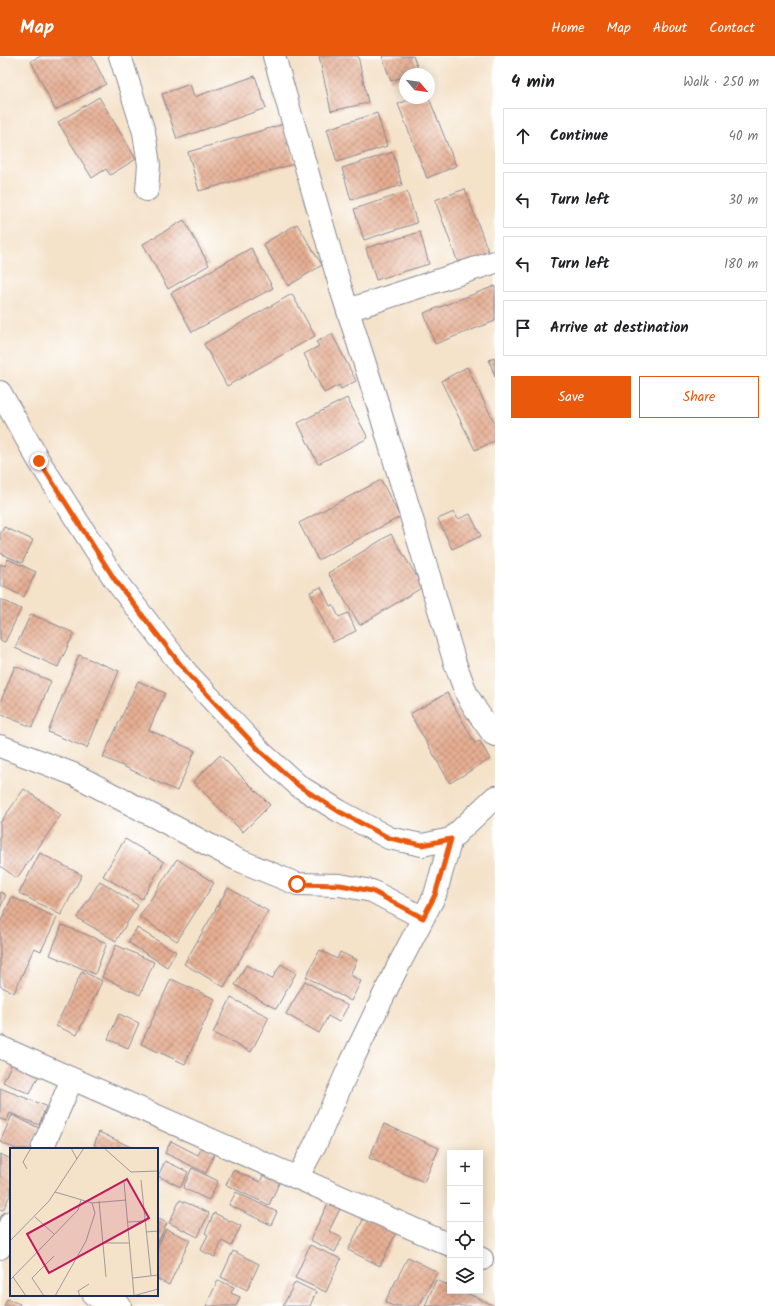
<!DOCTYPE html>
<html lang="en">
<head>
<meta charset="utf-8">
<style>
	:root { --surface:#fff; --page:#f6f6f6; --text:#202124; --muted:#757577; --line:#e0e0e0; --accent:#ea580c }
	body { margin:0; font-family:Kalam,sans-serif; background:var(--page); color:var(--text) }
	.controls { position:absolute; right:12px; bottom:12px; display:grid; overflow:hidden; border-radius:0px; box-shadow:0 2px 10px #0003 }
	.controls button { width:36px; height:36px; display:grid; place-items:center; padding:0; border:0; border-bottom:1px solid var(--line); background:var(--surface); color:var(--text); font:20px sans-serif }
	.compass { position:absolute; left:399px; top:12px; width:36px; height:36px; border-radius:50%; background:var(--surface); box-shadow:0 2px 10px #0003; rotate:119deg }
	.stop { position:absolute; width:12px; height:12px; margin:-9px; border:3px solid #ea580c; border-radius:50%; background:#fff }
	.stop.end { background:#ea580c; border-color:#fff; box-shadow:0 1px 4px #0008 }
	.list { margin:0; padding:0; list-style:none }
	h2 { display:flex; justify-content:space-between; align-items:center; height:52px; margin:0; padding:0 16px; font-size:17px }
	h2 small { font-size:13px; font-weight:400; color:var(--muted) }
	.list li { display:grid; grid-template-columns:26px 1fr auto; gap:12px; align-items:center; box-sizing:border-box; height:56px; margin:0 8px 8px; padding:0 8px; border:1px solid var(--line); border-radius:0px }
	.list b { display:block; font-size:15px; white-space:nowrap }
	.list em { font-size:13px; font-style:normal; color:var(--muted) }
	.actions { display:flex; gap:8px; padding:12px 16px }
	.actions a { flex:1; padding:9px 0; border:1px solid var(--accent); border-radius:0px; text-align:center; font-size:14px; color:var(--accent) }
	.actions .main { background:var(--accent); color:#fff }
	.icon { flex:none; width:22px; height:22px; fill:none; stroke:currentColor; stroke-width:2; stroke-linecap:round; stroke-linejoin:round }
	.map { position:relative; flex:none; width:495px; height:1250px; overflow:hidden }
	header { display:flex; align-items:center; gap:24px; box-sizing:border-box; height:56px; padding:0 20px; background:var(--accent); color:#fff }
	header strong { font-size:19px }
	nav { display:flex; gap:22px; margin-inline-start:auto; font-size:14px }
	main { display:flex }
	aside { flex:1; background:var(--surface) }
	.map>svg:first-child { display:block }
	.building { fill:url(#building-cross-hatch) }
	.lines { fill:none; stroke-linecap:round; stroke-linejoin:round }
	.minor-casing { stroke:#888894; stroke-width:24 }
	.tertiary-casing { stroke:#888894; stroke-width:24 }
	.minor { stroke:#fff; stroke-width:22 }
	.tertiary { stroke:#fff; stroke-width:22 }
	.route { stroke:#ea580c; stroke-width:5 }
	.inset-road { fill:none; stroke:#9d9a9e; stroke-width:1 }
	.view { fill:#c2185b; fill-opacity:0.15; stroke:#c2185b; stroke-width:2 }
	.inset-edge { fill:none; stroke:#1b2f5e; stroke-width:2 }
</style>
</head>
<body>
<header>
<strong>Map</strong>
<nav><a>Home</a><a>Map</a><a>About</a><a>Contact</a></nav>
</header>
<main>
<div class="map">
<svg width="495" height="1250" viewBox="0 0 495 1250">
	<defs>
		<pattern id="building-cross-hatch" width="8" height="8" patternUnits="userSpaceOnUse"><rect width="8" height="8" fill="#e6af93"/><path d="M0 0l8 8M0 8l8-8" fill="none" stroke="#ba8f7b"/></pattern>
	</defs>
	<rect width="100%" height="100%" fill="#fff"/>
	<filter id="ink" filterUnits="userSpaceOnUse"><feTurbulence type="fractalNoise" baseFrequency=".025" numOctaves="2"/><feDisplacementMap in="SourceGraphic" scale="8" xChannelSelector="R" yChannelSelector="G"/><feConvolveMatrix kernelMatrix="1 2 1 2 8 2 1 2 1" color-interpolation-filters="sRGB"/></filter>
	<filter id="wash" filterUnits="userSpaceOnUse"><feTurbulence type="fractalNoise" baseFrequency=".012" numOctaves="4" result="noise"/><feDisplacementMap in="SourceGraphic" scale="16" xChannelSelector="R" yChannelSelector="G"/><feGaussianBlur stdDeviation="0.9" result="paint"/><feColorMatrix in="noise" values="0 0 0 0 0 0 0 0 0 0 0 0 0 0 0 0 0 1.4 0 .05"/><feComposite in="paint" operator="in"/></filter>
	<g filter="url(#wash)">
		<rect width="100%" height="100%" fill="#f4e2c9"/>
		<g id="blocks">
			<g class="building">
				<path d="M41,0h51l14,28 -51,26 -24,-49z"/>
				<path d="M319,0h39l10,47 -37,8z"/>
				<path d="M382,0h31l6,15 -9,3h-5v2l-14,5z"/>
				<path d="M255,20l11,32 -89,31 -15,-45 28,-10 4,13z"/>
				<path d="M99,41l37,62 -26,16 -4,-6 -14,9 -34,-56z"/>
				<path d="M414,42h15l27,68 -29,12 -29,-74z"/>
				<path d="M377,57l10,33 -50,16 -10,-33z"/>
				<path d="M284,68l10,40 -95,27 -11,-39z"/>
				<path d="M393,96l9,33 -51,15 -9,-32z"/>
				<path d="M465,133l26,70 -30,12 -26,-71z"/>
				<path d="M407,136l10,31 -53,17 -10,-31z"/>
				<path d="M184,164l25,45 -41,24 -25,-45z"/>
				<path d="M297,168l25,41 -34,21 -25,-42z"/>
				<path d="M420,176l9,32 -53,16 -10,-32z"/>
				<path d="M251,192l22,40 -81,44 -21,-39z"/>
				<path d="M495,230v35l-60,23 -11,-31z"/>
				<path d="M292,238l23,42 -88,50 -23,-42z"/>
				<path d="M332,278l24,47 -15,8 -2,-4 -15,8 -20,-39 15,-8 -3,-4z"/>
				<path d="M495,302v19l-6,-17z"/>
				<path d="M467,311l28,57v17l-20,9 -34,-69z"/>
				<path d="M347,342l21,40 -50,26 -20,-41z"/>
				<path d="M381,424l19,37 -82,43 -19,-37z"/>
				<path d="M454,456l4,7 12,-5 11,22 -29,13 -14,-30z"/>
				<path d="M4,471l29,13 -11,23 -22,-10v-18z"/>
				<path d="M391,478l32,53 -63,38 -32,-52z"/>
				<path d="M8,503l28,13 -12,25 -24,-12v-21l5,2z"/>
				<path d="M321,531l9,19 3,-1 6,12 9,-4 8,18 -23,11 -23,-50z"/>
				<path d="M0,543l21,10 -16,33 -5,-2z"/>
				<path d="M31,558l43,19 -16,34 -43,-19z"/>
				<path d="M79,599l40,16 -32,77 -39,-16z"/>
				<path d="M15,610l36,15 -19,46 -32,-13v-11z"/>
				<path d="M138,625l27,12 -16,37 46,21 -18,40 -74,-34z"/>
				<path d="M447,637l28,50 5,-2 10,18 -40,24 -40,-69z"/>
				<path d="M220,699l50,50 -27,27 -50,-50z"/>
				<path d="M24,733l37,26 -44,63 -17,-12v-43z"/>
				<path d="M125,783l39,23 -22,37 -39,-23z"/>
				<path d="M40,797l42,22 -21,40 -42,-22z"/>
				<path d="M177,803l37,24 -37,58 -38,-24z"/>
				<path d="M100,825l38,24 -22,36 -39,-23z"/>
				<path d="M228,832l40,23 -44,76 -40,-23z"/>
				<path d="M0,836l6,3 -6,13z"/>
				<path d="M12,841l45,21 -16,33 -7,-3 -20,45 -14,-7v-63z"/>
				<path d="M62,869l45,18 -12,31 -45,-19z"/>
				<path d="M137,872l39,24 -9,15 -39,-25z"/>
				<path d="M116,889l38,17 -14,33 -38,-18z"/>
				<path d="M320,894l17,9 3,-7 17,8 -7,15 11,6 -10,20 -45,-24z"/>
				<path d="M281,908l15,9 -20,36 -41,-24 11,-20 26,14z"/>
				<path d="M82,915l20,10 -25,54 -21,-9z"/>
				<path d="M171,923l44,20 -30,65 -44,-20z"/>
				<path d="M305,925l43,25 -9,16 -11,-6 -9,17 -33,-19z"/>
				<path d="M231,942l38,19 -18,35 -38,-19z"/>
				<path d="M119,958l20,9 -11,25 -20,-9z"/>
				<path d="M12,1007l27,12 -9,19 -27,-12z"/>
				<path d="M0,1032l46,18 -7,19 -29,-12 -3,8 -7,-2z"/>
				<path d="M12,1059l27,13 -9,21h-14l-16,-7z"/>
				<path d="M384,1068l55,24 -15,34 -55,-24z"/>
				<path d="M99,1076l36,17h-34l-7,-4z"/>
				<path d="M171,1085l27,14 4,-8 13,6 -9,20 -41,-20z"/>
				<path d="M0,1098l11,5v34l-8,17 -3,-1z"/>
				<path d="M165,1105l23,11 -7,15 -23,-11z"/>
				<path d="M192,1112l26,13 -9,19 -26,-12z"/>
				<path d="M233,1114l27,12 4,-8 16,7 -11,24 -43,-20z"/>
				<path d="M236,1136l41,20 -6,13 -42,-20z"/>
				<path d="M180,1144l29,13 -11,24 -29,-14z"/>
				<path d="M329,1145l12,6 -12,24 13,7 -7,14 -25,-12z"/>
				<path d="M214,1157l27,13 -10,20 -9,-5 -7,16 -15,-7 8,-15 -3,-2z"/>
				<path d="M157,1162l10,5 -10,21z"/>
				<path d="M364,1162l32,15 -16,33 -32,-16z"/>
				<path d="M166,1173l24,11 -21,45 -12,-6v-31z"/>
				<path d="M310,1189l31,14 -15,33 -31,-14z"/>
				<path d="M233,1195l26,13 -12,26 -26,-13z"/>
				<path d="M408,1201l29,15 -18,34h-26l-8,-4z"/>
				<path d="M218,1224l16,7 -3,6 9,4 -4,9h-30z"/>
				<path d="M436,1224l14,6v5h12l33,15h-70z"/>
				<path d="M295,1226l21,10 -6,14h-27z"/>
				<path d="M7,1243l13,5 -1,2h-15z"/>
			</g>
		</g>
	</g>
	<g filter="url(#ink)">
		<use href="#blocks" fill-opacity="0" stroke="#888894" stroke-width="1"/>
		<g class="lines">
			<g class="minor-casing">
				<g id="minor">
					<path d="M120,0l24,76 5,33 -2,25"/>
					<path d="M274,0l67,233 37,116 77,258 12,32 11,18 15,21 2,1"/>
					<path d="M348,254l147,-48"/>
					<path d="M0,690l73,28 163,85 61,25 43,1 32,6 51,27"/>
					<path d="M0,991l450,198"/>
					<path d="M42,1093l30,-70"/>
					<path d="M297,1122l19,-35 34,-78 43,-89 42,-81 16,-56"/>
					<path d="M0,1192l11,-26"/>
					<path d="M480,1202l2,1"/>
					<path d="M94,1239l26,11"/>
				</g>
			</g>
			<g class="tertiary-casing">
				<path id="tertiary" d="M0,336l39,69 76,119 72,93 75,80 37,33 40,25 50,27 33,7 29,-6 44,-42"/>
			</g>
			<use href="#minor" class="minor"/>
			<use href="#tertiary" class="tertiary"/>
		</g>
	</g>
	<g class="lines" filter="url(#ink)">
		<path class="route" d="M39,405l76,119 72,93 75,80 37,33 39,25 51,27 33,7 29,-6 -16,56 -12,23 -51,-27 -32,-6 -43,-1"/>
	</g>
	<g transform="translate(10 1092)">
		<rect width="148" height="148" fill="#f4e2c9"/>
		<path class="inset-road" d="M61,0l6,11M94,0l27,24 27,-1M17,21l-4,-7 8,-14M131,32l10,96M114,34l10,113M89,53l7,76M82,55l34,-3M25,69l19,17M118,74l17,-1M136,84l12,-1M0,93l39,-40 35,-53M94,95h26M3,129l65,-67 3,-10M123,130l25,-3M0,132l3,-3 13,19M34,148l-12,-18 22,-22M45,148l31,-55 9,-28 -3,-10 -37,-11M70,148l-2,-5 11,-7M123,148l25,-7"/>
		<path class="view" d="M117,31l22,39 -100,55 -22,-39z"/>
		<rect width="148" height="148" class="inset-edge"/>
	</g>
</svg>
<div class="controls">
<button>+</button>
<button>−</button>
<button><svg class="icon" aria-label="locate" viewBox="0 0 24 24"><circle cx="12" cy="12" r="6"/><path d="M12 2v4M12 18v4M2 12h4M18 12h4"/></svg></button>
<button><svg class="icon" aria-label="layers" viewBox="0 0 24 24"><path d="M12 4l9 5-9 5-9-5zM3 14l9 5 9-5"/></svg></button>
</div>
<svg class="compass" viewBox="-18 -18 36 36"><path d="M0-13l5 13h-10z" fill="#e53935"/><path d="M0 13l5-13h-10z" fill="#757577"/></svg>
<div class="stop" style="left:297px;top:828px"></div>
<div class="stop end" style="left:39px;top:405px"></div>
</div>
<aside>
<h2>4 min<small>Walk · 250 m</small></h2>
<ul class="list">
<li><svg class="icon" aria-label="ahead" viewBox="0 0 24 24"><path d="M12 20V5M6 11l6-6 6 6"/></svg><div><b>Continue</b></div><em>40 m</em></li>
<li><svg class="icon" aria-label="left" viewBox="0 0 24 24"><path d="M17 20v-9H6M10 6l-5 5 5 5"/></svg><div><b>Turn left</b></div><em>30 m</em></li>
<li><svg class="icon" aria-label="left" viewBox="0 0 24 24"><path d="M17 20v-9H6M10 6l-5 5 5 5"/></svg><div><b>Turn left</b></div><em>180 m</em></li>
<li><svg class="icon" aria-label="arrive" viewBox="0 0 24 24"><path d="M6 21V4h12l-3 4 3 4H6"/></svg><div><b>Arrive at destination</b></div></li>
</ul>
<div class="actions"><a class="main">Save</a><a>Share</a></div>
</aside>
</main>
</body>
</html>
